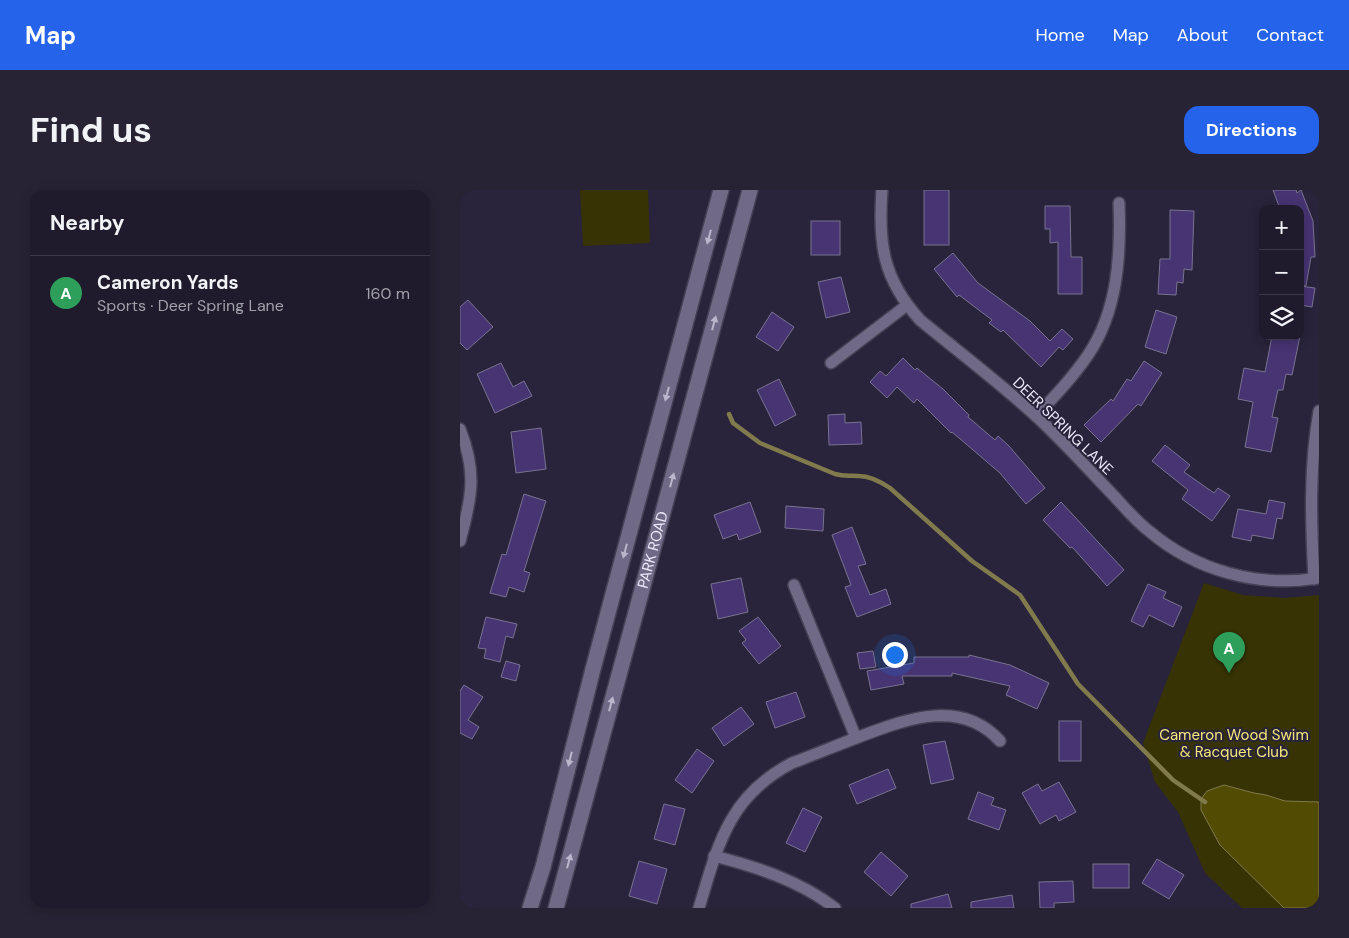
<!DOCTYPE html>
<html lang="en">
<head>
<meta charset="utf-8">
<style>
	:root { --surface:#1f1a2c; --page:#272334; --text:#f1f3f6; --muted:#a1a1a9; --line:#3c3848; --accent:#2563eb }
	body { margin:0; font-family:"DM Sans",sans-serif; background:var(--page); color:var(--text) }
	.controls { position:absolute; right:15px; top:15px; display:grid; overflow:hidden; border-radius:10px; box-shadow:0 2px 12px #0003 }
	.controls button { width:45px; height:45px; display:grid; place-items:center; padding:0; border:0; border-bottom:1px solid var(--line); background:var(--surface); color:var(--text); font:25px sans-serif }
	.you { position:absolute; left:434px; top:464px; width:18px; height:18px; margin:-12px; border:4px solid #fff; border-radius:50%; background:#1a73e8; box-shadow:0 0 0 8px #1a73e833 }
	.badge { display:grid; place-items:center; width:32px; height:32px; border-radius:50%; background:var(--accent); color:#fff; font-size:16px; font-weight:700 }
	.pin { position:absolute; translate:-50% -41px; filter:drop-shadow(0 1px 2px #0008) }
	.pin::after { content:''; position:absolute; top:26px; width:18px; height:15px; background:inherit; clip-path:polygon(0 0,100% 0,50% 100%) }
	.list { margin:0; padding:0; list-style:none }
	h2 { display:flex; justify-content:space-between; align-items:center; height:65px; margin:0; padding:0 20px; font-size:21px }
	h2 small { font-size:16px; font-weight:400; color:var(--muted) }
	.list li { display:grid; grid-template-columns:32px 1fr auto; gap:15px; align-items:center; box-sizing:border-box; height:75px; padding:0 20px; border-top:1px solid var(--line) }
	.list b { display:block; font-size:19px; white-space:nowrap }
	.list p { margin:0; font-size:16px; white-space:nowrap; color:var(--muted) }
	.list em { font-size:16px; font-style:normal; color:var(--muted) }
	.icon { flex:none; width:28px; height:28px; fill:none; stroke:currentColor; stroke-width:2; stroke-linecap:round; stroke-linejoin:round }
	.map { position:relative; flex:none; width:859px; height:718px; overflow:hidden; border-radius:15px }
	header { display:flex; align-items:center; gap:30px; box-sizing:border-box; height:70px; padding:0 25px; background:var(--accent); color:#fff }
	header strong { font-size:24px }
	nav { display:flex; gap:28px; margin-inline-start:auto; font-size:18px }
	.intro { display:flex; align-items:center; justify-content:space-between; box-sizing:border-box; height:120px; padding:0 30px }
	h1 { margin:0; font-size:35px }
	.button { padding:12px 22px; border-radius:15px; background:var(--accent); color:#fff; font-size:18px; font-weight:700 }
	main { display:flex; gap:30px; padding:0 30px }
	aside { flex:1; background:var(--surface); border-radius:15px; box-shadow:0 2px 12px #0003 }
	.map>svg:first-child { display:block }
	.green { fill:#373305 }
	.water { fill:#524b03; stroke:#807a4d }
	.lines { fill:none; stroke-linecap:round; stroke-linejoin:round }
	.stream { stroke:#807a4d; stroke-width:4.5 }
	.building { fill:#463473; stroke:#797390 }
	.street-casing { stroke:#464055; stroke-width:14 }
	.secondary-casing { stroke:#464055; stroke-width:18 }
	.street { stroke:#706a86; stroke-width:11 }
	.secondary { stroke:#706a86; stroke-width:15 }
	.oneway { fill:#bab6cc }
	.labels { text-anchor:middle; stroke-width:4; stroke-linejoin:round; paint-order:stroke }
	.street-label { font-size:15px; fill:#ece9fa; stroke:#29233b }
	.park-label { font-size:15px; fill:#f4e878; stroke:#29233b }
</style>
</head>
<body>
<header>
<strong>Map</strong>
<nav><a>Home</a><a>Map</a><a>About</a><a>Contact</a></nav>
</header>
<div class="intro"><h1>Find us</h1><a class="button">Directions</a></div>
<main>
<aside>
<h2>Nearby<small></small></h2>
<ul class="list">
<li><span class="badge" style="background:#2e9e5b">A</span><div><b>Cameron Yards</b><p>Sports · Deer Spring Lane</p></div><em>160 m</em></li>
</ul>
</aside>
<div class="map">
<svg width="859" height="718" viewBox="0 0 859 718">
	<rect width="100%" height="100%" fill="#29233b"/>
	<g class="green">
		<path d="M120,0h68l2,53 -67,3z"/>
		<path d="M744,393l39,12 42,3 34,-3v313h-77l-37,-35 -27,-61 -23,-30 -12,-39z"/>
	</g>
	<path class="water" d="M764,595l30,8 12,2 19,6 34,1v106h-35l-64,-63 -19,-35v-11l6,-8z"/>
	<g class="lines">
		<path class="stream" d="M269,224l4,9 27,20 75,31c10,3 15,1 24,2 11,0 22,6 31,12l82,73 48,34 58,89 95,96 32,22"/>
	</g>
	<g class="building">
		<rect x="464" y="0" width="25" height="55"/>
		<path d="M813,0h23l1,3 4,-3 12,31 2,36h-4l-5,29 -6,-1v-76h-20z"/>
		<path d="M585,16h25l1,51h11v37h-24v-52l-8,1v-14h-5z"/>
		<path d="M710,20l24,1 -2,59 -8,-1 -1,14 -6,-1 -1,13 -18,-1 2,-35h10z"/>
		<rect x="351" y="31" width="29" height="34"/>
		<path d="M493,63l25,30 52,38 20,20 12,-12 11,10 -10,11 -4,-3 -18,20 -38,-37 -2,2 -12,-9 3,-3 -33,-25 -2,2 -23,-28z"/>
		<path d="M381,87l9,35 -24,6 -8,-36z"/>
		<path d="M840,96l15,2 -3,19 -12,-2z"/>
		<path d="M8,110l25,27 -26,23 -7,-7v-36z"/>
		<path d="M696,120l21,7 -11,37 -21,-7z"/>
		<path d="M312,122l22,15 -16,24 -22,-14z"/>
		<path d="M812,146h28l-8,39 -6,-1 -3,16h-5l-6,27 6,1 -7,34 -26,-5 8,-45 -15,-3 6,-31 21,4z"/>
		<path d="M443,168l12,12 2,-2 26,21 26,26 -1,2 27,23 3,-4 11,10 36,42 -19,16 -26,-31 -48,-41 -1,1 -34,-34 -3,4 -17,-16 -10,11 -17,-16 10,-11 6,5z"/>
		<path d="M684,171l18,12 -21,33 -3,-2 -37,38 -17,-17 27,-26 2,2 14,-22 4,2z"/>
		<path d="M41,173l12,24 11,-6 8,15 -37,17 -18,-39z"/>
		<path d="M319,189l17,36 -21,11 -18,-36z"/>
		<path d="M385,224v9l16,-1 1,22 -33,1 -1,-30z"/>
		<path d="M81,238l5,41 -30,4 -5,-41z"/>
		<path d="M705,255l25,20 -6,7 30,21 4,-5 12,8 -18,25 -30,-22 6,-9 -36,-29z"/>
		<path d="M64,304l22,7 -22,70 6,2 -6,19 -15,-5 -3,10 -16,-4 12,-39 4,1z"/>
		<path d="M809,310l16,3 -3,16 -5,-1 -4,21 -21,-4 -1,6 -19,-4 6,-28 28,5z"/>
		<path d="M290,312l11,30 -22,8 -2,-6 -14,5 -9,-24z"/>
		<path d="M601,312l63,68 -17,16 -35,-39 -2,1 -27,-28z"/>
		<path d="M326,316l38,3 -1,22 -38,-3z"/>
		<path d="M392,337l14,37 -8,2 12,29 16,-6 5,15 -34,13 -12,-30 6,-2 -19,-50z"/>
		<path d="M281,388l7,34 -30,7 -7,-35z"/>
		<path d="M688,394l18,8 -3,6 19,9 -9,20 -24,-12 -6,12 -12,-6z"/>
		<path d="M26,427l31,7 -4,14 -7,-2 -6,26 -16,-4 2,-9 -8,-1z"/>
		<path d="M298,427l23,29 -22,18 -17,-21 4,-3 -7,-9z"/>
		<path d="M413,461l3,16 -16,2 -3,-16z"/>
		<path d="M509,465l41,10 39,18 -12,26 -31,-14 4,-9 -58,-13v3h-50l2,8 -33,6 -4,-19 47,-8v-6h55z"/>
		<path d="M46,471l14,4 -4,16 -15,-4z"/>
		<path d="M4,495l19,12 -15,23 11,7 -7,12 -12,-6v-42z"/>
		<path d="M336,502l9,25 -30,11 -9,-26z"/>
		<path d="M281,517l13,17 -30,22 -12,-18z"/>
		<rect x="599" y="531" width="22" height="40"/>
		<path d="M485,551l9,38 -23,5 -8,-39z"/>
		<path d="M237,559l17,12 -22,32 -17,-13z"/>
		<path d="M428,579l8,19 -39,16 -8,-19z"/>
		<path d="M599,592l17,30 -17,9 -3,-6 -16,9 -18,-31 16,-9 4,7z"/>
		<path d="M518,602l16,6 -3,7 15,5 -7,20 -31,-11z"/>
		<path d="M204,614l21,5 -10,36 -21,-6z"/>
		<path d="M343,618l19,9 -17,35 -19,-9z"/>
		<path d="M421,662l27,24 -17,20 -27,-24z"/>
		<path d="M697,669l27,16 -15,24 -27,-16z"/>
		<path d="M179,671l28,8 -10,35 -28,-8z"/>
		<rect x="633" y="674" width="36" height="24"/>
		<path d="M613,691l1,21 -20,1v5h-14l-1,-26z"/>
		<path d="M488,704l4,14h-41v-4z"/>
		<path d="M552,705l2,13h-43v-6z"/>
	</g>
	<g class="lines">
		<g class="street-casing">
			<g id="street">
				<path d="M422,0c-4,54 1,89 38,130 39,32 80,63 117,97 27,25 52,53 77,79 11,12 22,25 35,35 47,40 110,57 170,47"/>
				<path d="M371,173l76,-58"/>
				<path d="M576,226c19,-20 37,-39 52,-61 30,-44 33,-101 31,-152"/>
				<path d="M0,239c17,43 12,68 0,112"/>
				<path d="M854,389c-3,-56 -5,-112 5,-168"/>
				<path d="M334,395l62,153"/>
				<path d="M254,666c43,11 86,25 121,52"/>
				<path d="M239,718c19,-64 30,-112 93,-145 24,-9 48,-19 72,-28 45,-17 98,-36 136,6"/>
			</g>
		</g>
		<g class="secondary-casing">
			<g id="secondary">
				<path d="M70,718l13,-41 50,-198 128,-479"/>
				<path id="s1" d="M96,718l194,-718"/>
			</g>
		</g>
		<use href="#street" class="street"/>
		<use href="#secondary" class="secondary"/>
	</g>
	<defs><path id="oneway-solid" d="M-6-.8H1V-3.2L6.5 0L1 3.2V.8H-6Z" transform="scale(1.25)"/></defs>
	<g class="oneway">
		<use href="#oneway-solid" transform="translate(249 47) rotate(105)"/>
		<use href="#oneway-solid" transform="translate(254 133) rotate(-75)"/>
		<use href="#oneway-solid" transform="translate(207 204) rotate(105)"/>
		<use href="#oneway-solid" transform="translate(212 290) rotate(-75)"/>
		<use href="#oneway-solid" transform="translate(165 361) rotate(105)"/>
		<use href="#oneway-solid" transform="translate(151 514) rotate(-75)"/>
		<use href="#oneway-solid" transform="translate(110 569) rotate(104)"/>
		<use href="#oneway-solid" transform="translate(109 671) rotate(-75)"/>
	</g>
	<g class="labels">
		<g class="street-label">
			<text transform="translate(603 236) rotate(44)" y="5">DEER SPRING LANE</text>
			<text dy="5" stroke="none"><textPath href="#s1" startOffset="371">PARK ROAD</textPath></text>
		</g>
		<g class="park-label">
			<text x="774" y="550">Cameron Wood Swim<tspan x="774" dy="17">&amp; Racquet Club</tspan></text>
		</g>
	</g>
</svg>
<div class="controls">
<button>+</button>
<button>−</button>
<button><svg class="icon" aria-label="layers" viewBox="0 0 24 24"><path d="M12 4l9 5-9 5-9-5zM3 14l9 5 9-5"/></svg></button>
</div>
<div class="you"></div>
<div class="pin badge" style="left:769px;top:483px;background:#2e9e5b">A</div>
</div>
</main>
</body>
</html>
